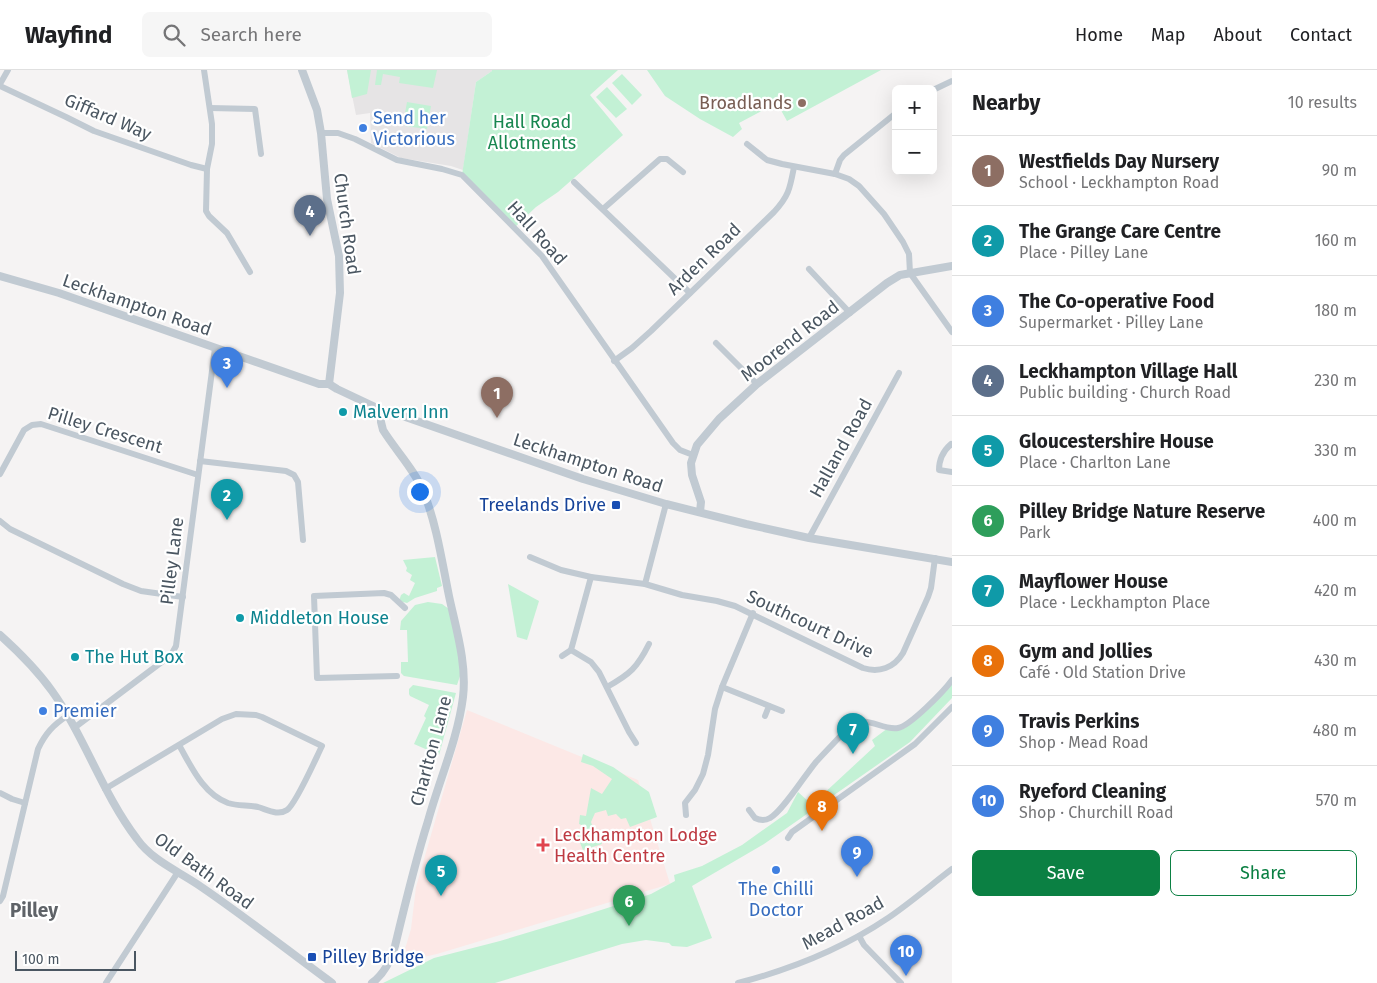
<!DOCTYPE html>
<html lang="en">
<head>
<meta charset="utf-8">
<style>
	:root { --surface:#fff; --page:#f6f6f6; --text:#202124; --muted:#757577; --line:#e0e0e0; --accent:#0b8043 }
	body { margin:0; font-family:"Fira Sans",sans-serif; background:var(--page); color:var(--text) }
	.controls { position:absolute; right:15px; top:15px; display:grid; overflow:hidden; border-radius:8px; box-shadow:0 5px 20px #0002 }
	.controls button { width:45px; height:45px; display:grid; place-items:center; padding:0; border:0; border-bottom:1px solid var(--line); background:var(--surface); color:var(--text); font:25px sans-serif }
	.scale { position:absolute; left:15px; bottom:12px; width:121px; box-sizing:border-box; padding-left:5px; border:2px solid #4a5661; border-top:0; font-size:14px; line-height:18px; white-space:nowrap; color:#4a5661; -webkit-text-stroke:4px #fff; paint-order:stroke }
	.you { position:absolute; left:419px; top:421px; width:18px; height:18px; margin:-12px; border:4px solid #fff; border-radius:50%; background:#1a73e8; box-shadow:0 0 0 8px #1a73e833 }
	.badge { display:grid; place-items:center; width:32px; height:32px; border-radius:50%; background:var(--accent); color:#fff; font-size:16px; font-weight:700 }
	.pin { position:absolute; translate:-50% -41px; filter:drop-shadow(0 1px 2px #0008) }
	.pin::after { content:''; position:absolute; top:26px; width:18px; height:15px; background:inherit; clip-path:polygon(0 0,100% 0,50% 100%) }
	.list { margin:0; padding:0; list-style:none }
	h2 { display:flex; justify-content:space-between; align-items:center; height:65px; margin:0; padding:0 20px; font-size:21px }
	h2 small { font-size:16px; font-weight:400; color:var(--muted) }
	.list li { display:grid; grid-template-columns:32px 1fr auto; gap:15px; align-items:center; box-sizing:border-box; height:70px; padding:0 20px; border-top:1px solid var(--line) }
	.list b { display:block; font-size:19px; white-space:nowrap }
	.list p { margin:0; font-size:16px; white-space:nowrap; color:var(--muted) }
	.list em { font-size:16px; font-style:normal; color:var(--muted) }
	.actions { display:flex; gap:10px; padding:15px 20px }
	.actions a { flex:1; padding:11px 0; border:1px solid var(--accent); border-radius:8px; text-align:center; font-size:18px; color:var(--accent) }
	.actions .main { background:var(--accent); color:#fff }
	.icon { flex:none; width:28px; height:28px; fill:none; stroke:currentColor; stroke-width:2; stroke-linecap:round; stroke-linejoin:round }
	.map { position:relative; flex:none; width:952px; height:913px; overflow:hidden }
	header { display:flex; align-items:center; gap:30px; box-sizing:border-box; height:70px; padding:0 25px; background:var(--surface); border-bottom:1px solid var(--line) }
	header strong { font-size:24px }
	nav { display:flex; gap:28px; margin-inline-start:auto; font-size:18px }
	.search { width:350px; height:45px; background:var(--page); display:flex; align-items:center; gap:12px; box-sizing:border-box; padding:0 18px; border-radius:8px; color:var(--muted); font-size:19px }
	main { display:flex }
	aside { flex:1; background:var(--surface) }
	.map>svg:first-child { display:block }
	.education { fill:#e6e4e5 }
	.medical { fill:#fce8e6 }
	.green { fill:#c3f1d5 }
	.lines { fill:none; stroke-linecap:round; stroke-linejoin:round }
	.minor { stroke:#c1cad2; stroke-width:6 }
	.tertiary { stroke:#c1cad2; stroke-width:8 }
	.education-dot { fill:#8d6e63; stroke:#fff; stroke-width:2 }
	.shop-dot { fill:#3f7fe0; stroke:#fff; stroke-width:2 }
	.culture-dot { fill:#0f9aa8; stroke:#fff; stroke-width:2 }
	.transit-dot { fill:#1a4fb4; stroke:#fff; stroke-width:2 }
	.health-dot { fill:#e0444e; stroke:#fff; stroke-width:2 }
	.labels { text-anchor:middle; stroke-width:4.5; stroke-linejoin:round; paint-order:stroke }
	.education-label { font-size:18px; fill:#785e54; stroke:#fff; text-anchor:end }
	.street-label { font-size:18px; fill:#4a5661; stroke:#fff }
	.shop-label { font-size:18px; fill:#366cbe; stroke:#fff; text-anchor:start }
	.park-label { font-size:18px; fill:#17864f; stroke:#fff }
	.culture-label { font-size:18px; fill:#0d838f; stroke:#fff; text-anchor:start }
	.transit-label { font-size:18px; fill:#164399; stroke:#fff; text-anchor:end }
	.health-label { font-size:18px; fill:#be3a42; stroke:#fff; text-anchor:start }
	.neighbourhood-label { font-size:19px; font-weight:bold; fill:#5f6368; stroke:#fff }
</style>
</head>
<body>
<header>
<strong>Wayfind</strong>
<div class="search"><svg class="icon" aria-label="search" viewBox="0 0 24 24"><circle cx="10" cy="10" r="6"/><path d="M15 15l6 6"/></svg>Search here</div>
<nav><a>Home</a><a>Map</a><a>About</a><a>Contact</a></nav>
</header>
<main>
<div class="map">
<svg width="952" height="913" viewBox="0 0 952 913">
	<rect width="100%" height="100%" fill="#f5f3f3"/>
	<path class="education" d="M347,0h145v1l-16,11 -13,88 -12,-4 -50,-8 -30,-15 -1,-30 -14,2z"/>
	<path class="medical" d="M467,640l171,70 32,104 -233,70 -36,8 10,-33 5,-42z"/>
	<g class="green">
		<path d="M347,0h24l-4,24 -15,4z"/>
		<path d="M377,0h60l-4,18 -34,-5 1,-6 -17,-3 -2,11h-6z"/>
		<path d="M492,0h126l-28,25 33,40 -65,57 -22,15 -22,21 -52,-53 14,-93 16,-11z"/>
		<path d="M647,0h234l-94,51 -10,-18 -38,20 3,6 -9,8 -33,-18 -35,-23z"/>
		<path d="M622,4l20,21 -10,10 -20,-22z"/>
		<path d="M607,17l20,22 -11,9 -20,-21z"/>
		<path d="M407,32l24,4 -4,23 -22,-3v-2h-2z"/>
		<path d="M435,487l7,29 -5,2v3l-22,7 -8,5 -8,-2 2,-6 3,-2 5,3 6,-13 -5,-3 2,-5 -6,-4 1,-3 -4,-8z"/>
		<path d="M508,514l31,17 -12,39 -10,-3z"/>
		<path d="M428,532l14,2 7,5 13,61 -5,15 -53,-9 -3,-3v-11h7l-1,-32h-7l1,-9 14,-16z"/>
		<path d="M952,612v16l-42,44 -146,102 -72,42 20,52 -25,9 -15,-1 -3,-3 -23,-3 -24,4 -127,39h-112l51,-25 66,-17 73,-22 78,-25 24,-13 -1,-6 28,-9 40,-21 45,-32 11,-21 10,9 8,-8 4,4 55,-51 -3,-6 16,-12h17z"/>
		<path d="M413,615l43,8 -17,62 -25,-11 12,-26 -2,-2 5,-11 -19,-9 -1,-2v-5z"/>
		<path d="M583,684l30,13 36,25 8,25 -27,10 -4,-9 -5,1 -5,-5 -8,2 -2,-6 -11,3 -4,9 6,18 3,-1 2,5 -19,6 -6,-15v-6l6,1 1,-4 -5,-2 1,-9 6,1 5,-28 11,6 10,-15 -19,-13 -12,-4z"/>
	</g>
	<g class="lines">
		<g class="minor">
			<path d="M204,0l8,54v20l-5,25 -1,42 3,5 18,17 23,39"/>
			<path d="M0,14l8,-14"/>
			<path d="M0,16l66,31 28,14 97,34 16,4"/>
			<path d="M933,20l19,-9"/>
			<path d="M210,38l45,1 6,45"/>
			<path d="M321,63h17l17,6 42,21 45,9 20,6 80,81 131,187 7,7 13,5"/>
			<path d="M747,74l20,16 15,4 53,10 14,5 10,7 25,28 19,28 6,12 1,19 42,59"/>
			<path d="M835,104l5,-14 4,-5 52,-42"/>
			<path d="M574,112l116,111"/>
			<path d="M603,139l57,-50h7l16,13"/>
			<path d="M809,199l41,44"/>
			<path d="M716,273l41,41"/>
			<path d="M614,291l18,-13 19,-17 123,-119c15,-16 16,-24 20,-45"/>
			<path d="M952,375l-1,-1c-8,7 -12,15 -12,26l13,2"/>
			<path d="M200,391l86,10 8,4 4,7 5,58"/>
			<path d="M0,404l24,-44 8,-5 9,-1 157,51"/>
			<path d="M0,451l10,8 113,55 18,7 42,6"/>
			<path d="M809,468l90,-165"/>
			<path d="M530,487l31,13 30,7 54,7 37,11 35,6 18,5 128,62c16,5 31,0 40,-15l25,-56 3,-9 4,-30"/>
			<path d="M591,507l-20,73 20,12 8,10 30,60 7,11"/>
			<path d="M645,514l21,-80"/>
			<path d="M562,586l9,-6"/>
			<path d="M397,606l-80,2 -3,-82 70,-3 7,2 14,13"/>
			<path d="M607,617c23,-13 30,-19 42,-43"/>
			<path d="M722,617l60,24"/>
			<path d="M765,646l4,-10"/>
			<path d="M74,658l97,-73 5,-9 39,-298"/>
			<path d="M105,719l117,-70 14,-5 20,1 6,2 60,29c-6,12 -26,58 -35,64 -9,6 -19,0 -29,-3 -10,-2 -21,-1 -30,-4 -25,-9 -37,-37 -49,-58"/>
			<path d="M0,723l12,6 13,4"/>
			<path d="M749,740l6,8c4,2 10,3 15,0 12,-6 35,-43 46,-56 10,-11 21,-22 31,-33 17,-18 33,2 51,-1 12,-2 46,-37 54,-48"/>
			<path d="M686,745l-1,-12 10,-13 8,-16 5,-19 7,-46 7,-22 31,-74"/>
			<path d="M788,768l4,-6 123,-88 37,-37"/>
			<path d="M0,831l3,-5 35,-147c7,-15 15,-24 29,-33"/>
			<path d="M859,866l5,9 37,38"/>
			<path d="M106,913l72,-111"/>
			<path d="M738,913c54,-14 104,-34 150,-65 22,-15 43,-33 64,-49"/>
		</g>
		<g class="tertiary">
			<path d="M302,0l15,40 4,23 6,66 12,57 1,37 -11,91"/>
			<path d="M0,206l59,17 260,91h10l8,5 36,17 8,7h13l189,66 83,25 80,20 63,14 143,24"/>
			<path d="M700,442l1,-10 -9,-27 -1,-12 6,-18 22,-26 38,-35 130,-101 13,-8 52,-9"/>
			<path d="M0,565c19,17 37,35 52,56 33,46 50,102 85,148 15,21 39,31 60,45 46,31 90,66 135,99"/>
			<path d="M372,913c13,-10 18,-22 23,-37 10,-42 20,-84 33,-125 11,-40 30,-83 35,-124 4,-34 -7,-68 -14,-101 -7,-34 -12,-70 -25,-103 -9,-23 -28,-42 -41,-63l-2,-8v-9"/>
		</g>
	</g>
	<circle class="education-dot" cx="802" cy="33" r="5"/>
	<g class="shop-dot">
		<circle cx="363" cy="58" r="5"/>
		<circle cx="43" cy="641" r="5"/>
		<circle cx="776" cy="800" r="5"/>
	</g>
	<g class="culture-dot">
		<circle cx="343" cy="342" r="5"/>
		<circle cx="240" cy="548" r="5"/>
		<circle cx="75" cy="587" r="5"/>
	</g>
	<g class="transit-dot">
		<rect x="611" y="430" width="10" height="10" rx="2.5"/>
		<rect x="307" y="882" width="10" height="10" rx="2.5"/>
	</g>
	<path class="health-dot" d="M540.5 767.5h5v5h5v5h-5v5h-5v-5h-5v-5h5z"/>
	<g class="labels">
		<g class="education-label">
			<text x="792" y="39">Broadlands</text>
		</g>
		<g class="street-label">
			<text transform="translate(108 47) rotate(23)" y="6">Giffard Way</text>
			<text transform="translate(347 154) rotate(82)" y="6">Church Road</text>
			<text transform="translate(537 163) rotate(48)" y="6">Hall Road</text>
			<text transform="translate(704 189) rotate(-44)" y="6">Arden Road</text>
			<text transform="translate(137 235) rotate(19)" y="6">Leckhampton Road</text>
			<text transform="translate(790 271) rotate(-38)" y="6">Moorend Road</text>
			<text transform="translate(105 360) rotate(17)" y="6">Pilley Crescent</text>
			<text transform="translate(841 378) rotate(-61)" y="6">Halland Road</text>
			<text transform="translate(588 393) rotate(18)" y="6">Leckhampton Road</text>
			<text transform="translate(172 491) rotate(-83)" y="6">Pilley Lane</text>
			<text transform="translate(810 554) rotate(25)" y="6">Southcourt Drive</text>
			<text transform="translate(431 681) rotate(-75)" y="6">Charlton Lane</text>
			<text transform="translate(204 801) rotate(36)" y="6">Old Bath Road</text>
			<text transform="translate(843 853) rotate(-29)" y="6">Mead Road</text>
		</g>
		<g class="shop-label">
			<text x="373" y="54">Send her<tspan x="373" dy="21">Victorious</tspan></text>
			<text x="53" y="647">Premier</text>
			<text x="776" y="825" text-anchor="middle">The Chilli<tspan x="776" dy="21">Doctor</tspan></text>
		</g>
		<g class="park-label">
			<text x="532" y="58">Hall Road<tspan x="532" dy="21">Allotments</tspan></text>
		</g>
		<g class="culture-label">
			<text x="353" y="348">Malvern Inn</text>
			<text x="250" y="554">Middleton House</text>
			<text x="85" y="593">The Hut Box</text>
		</g>
		<g class="transit-label">
			<text x="606" y="441">Treelands Drive</text>
			<text x="322" y="893" text-anchor="start">Pilley Bridge</text>
		</g>
		<g class="health-label">
			<text x="554" y="771">Leckhampton Lodge<tspan x="554" dy="21">Health Centre</tspan></text>
		</g>
		<g class="neighbourhood-label">
			<text x="34" y="847">Pilley</text>
		</g>
	</g>
</svg>
<div class="controls">
<button>+</button>
<button>−</button>
</div>
<div class="scale">100 m</div>
<div class="you"></div>
<div class="pin badge" style="left:497px;top:348px;background:#8d6e63">1</div>
<div class="pin badge" style="left:227px;top:450px;background:#0f9aa8">2</div>
<div class="pin badge" style="left:227px;top:318px;background:#3f7fe0">3</div>
<div class="pin badge" style="left:310px;top:166px;background:#5c6f8a">4</div>
<div class="pin badge" style="left:441px;top:826px;background:#0f9aa8">5</div>
<div class="pin badge" style="left:629px;top:856px;background:#2e9e5b">6</div>
<div class="pin badge" style="left:853px;top:684px;background:#0f9aa8">7</div>
<div class="pin badge" style="left:822px;top:761px;background:#e8710a">8</div>
<div class="pin badge" style="left:857px;top:807px;background:#3f7fe0">9</div>
<div class="pin badge" style="left:906px;top:906px;background:#3f7fe0">10</div>
</div>
<aside>
<h2>Nearby<small>10 results</small></h2>
<ul class="list">
<li><span class="badge" style="background:#8d6e63">1</span><div><b>Westfields Day Nursery</b><p>School · Leckhampton Road</p></div><em>90 m</em></li>
<li><span class="badge" style="background:#0f9aa8">2</span><div><b>The Grange Care Centre</b><p>Place · Pilley Lane</p></div><em>160 m</em></li>
<li><span class="badge" style="background:#3f7fe0">3</span><div><b>The Co-operative Food</b><p>Supermarket · Pilley Lane</p></div><em>180 m</em></li>
<li><span class="badge" style="background:#5c6f8a">4</span><div><b>Leckhampton Village Hall</b><p>Public building · Church Road</p></div><em>230 m</em></li>
<li><span class="badge" style="background:#0f9aa8">5</span><div><b>Gloucestershire House</b><p>Place · Charlton Lane</p></div><em>330 m</em></li>
<li><span class="badge" style="background:#2e9e5b">6</span><div><b>Pilley Bridge Nature Reserve</b><p>Park</p></div><em>400 m</em></li>
<li><span class="badge" style="background:#0f9aa8">7</span><div><b>Mayflower House</b><p>Place · Leckhampton Place</p></div><em>420 m</em></li>
<li><span class="badge" style="background:#e8710a">8</span><div><b>Gym and Jollies</b><p>Café · Old Station Drive</p></div><em>430 m</em></li>
<li><span class="badge" style="background:#3f7fe0">9</span><div><b>Travis Perkins</b><p>Shop · Mead Road</p></div><em>480 m</em></li>
<li><span class="badge" style="background:#3f7fe0">10</span><div><b>Ryeford Cleaning</b><p>Shop · Churchill Road</p></div><em>570 m</em></li>
</ul>
<div class="actions"><a class="main">Save</a><a>Share</a></div>
</aside>
</main>
</body>
</html>
